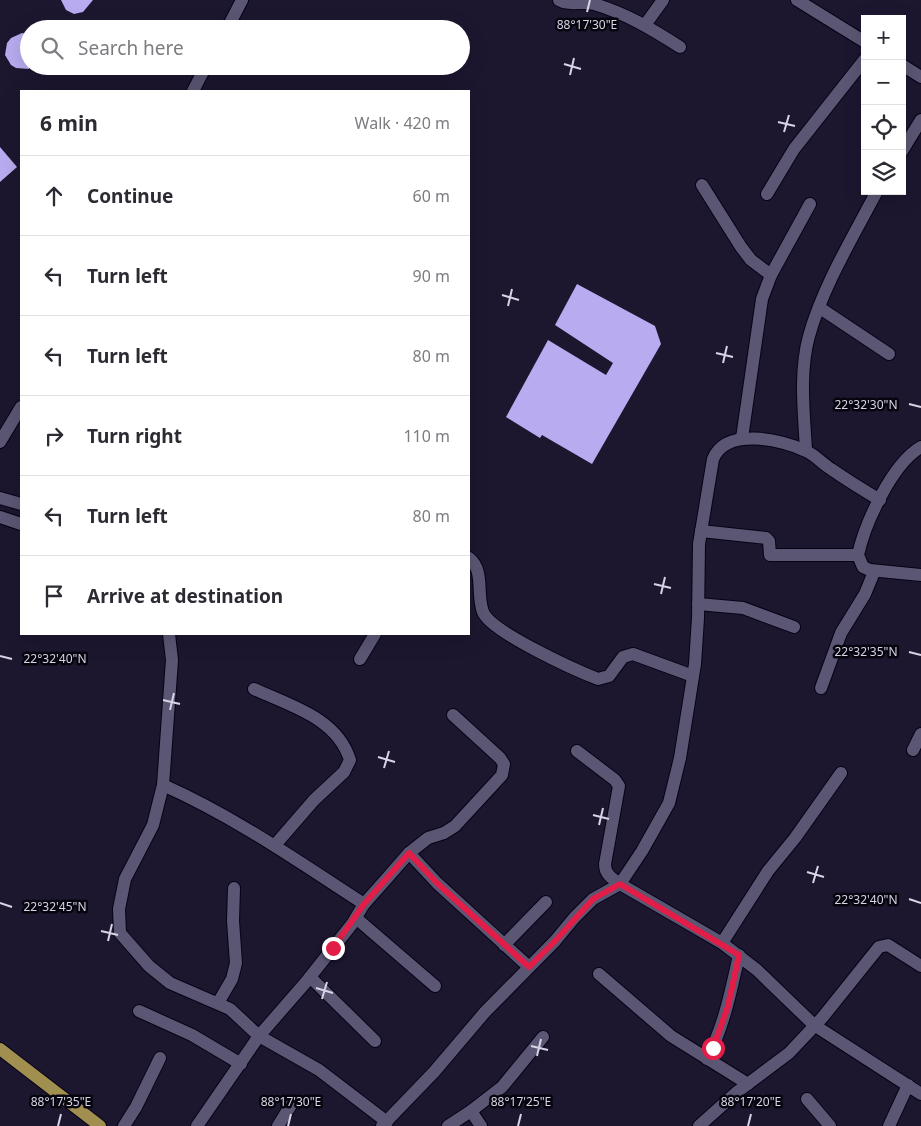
<!DOCTYPE html>
<html lang="en">
<head>
<meta charset="utf-8">
<style>
	:root { --surface:#fff; --page:#f7f7f7; --text:#2b2b33; --muted:#7c7c81; --line:#e1e1e2 }
	body { margin:0; font-family:"Noto Sans",sans-serif; background:var(--page); color:var(--text) }
	.controls { position:absolute; right:15px; top:15px; display:grid; overflow:hidden; border-radius:0px; box-shadow:0 5px 20px #0002 }
	.controls button { width:45px; height:45px; display:grid; place-items:center; padding:0; border:0; border-bottom:1px solid var(--line); background:var(--surface); color:var(--text); font:25px sans-serif }
	.stop { position:absolute; width:15px; height:15px; margin:-11px; border:4px solid #e11d48; border-radius:50%; background:#fff }
	.stop.end { background:#e11d48; border-color:#fff; box-shadow:0 1px 5px #0008 }
	.list { margin:0; padding:0; list-style:none }
	h2 { display:flex; justify-content:space-between; align-items:center; height:65px; margin:0; padding:0 20px; font-size:21px }
	h2 small { font-size:16px; font-weight:400; color:var(--muted) }
	.list li { display:grid; grid-template-columns:32px 1fr auto; gap:15px; align-items:center; box-sizing:border-box; height:80px; padding:0 20px; border-top:1px solid var(--line) }
	.list b { display:block; font-size:19px; white-space:nowrap }
	.list em { font-size:16px; font-style:normal; color:var(--muted) }
	.icon { flex:none; width:28px; height:28px; fill:none; stroke:currentColor; stroke-width:2; stroke-linecap:round; stroke-linejoin:round }
	.map { position:relative; flex:none; width:921px; height:1126px; overflow:hidden }
	.search { position:absolute; background:var(--surface); box-shadow:0 5px 20px #0002; left:20px; top:20px; width:450px; height:55px; display:flex; align-items:center; gap:12px; box-sizing:border-box; padding:0 18px; border-radius:28px; color:var(--muted); font-size:19px }
	.panel { position:absolute; background:var(--surface); box-shadow:0 5px 20px #0002; left:20px; top:90px; width:450px; height:545px; border-radius:0px }
	.map>svg:first-child { display:block }
	.building { fill:#b8abef }
	.lines { fill:none; stroke-linecap:round; stroke-linejoin:round }
	.minor-casing { stroke:#070316; stroke-width:14 }
	.major-casing { stroke:#070316; stroke-width:14 }
	.minor { stroke:#5b5673; stroke-width:12 }
	.major { stroke:#a18f4f; stroke-width:12 }
	.route { stroke:#e11d48; stroke-width:6 }
	.ticks { fill:none; stroke:#d7d4e5; stroke-width:2 }
	.ticks-label { font-size:12px; text-anchor:middle; fill:#d7d4e5; stroke:#06050e; stroke-width:5; stroke-linejoin:round; paint-order:stroke }
</style>
</head>
<body>
<div class="map">
<svg width="921" height="1126" viewBox="0 0 921 1126">
	<rect width="100%" height="100%" fill="#1c162f"/>
	<g class="building">
		<path d="M61,0h32l-10,12 -9,2 -8,-4z"/>
		<path d="M22,33l7,1v35l-13,-1 -5,-3 -6,-10 2,-12 4,-5z"/>
		<path d="M0,147l17,20 -17,15z"/>
		<path d="M577,284l78,42 6,18 -69,120 -50,-29 -2,3 -34,-21 42,-77 58,35 7,-12 -58,-38z"/>
	</g>
	<g class="lines">
		<g class="minor-casing">
			<g id="minor">
				<path d="M559,0c10,6 24,1 35,4 31,9 58,25 86,43"/>
				<path d="M797,0l68,42"/>
				<path d="M645,25l18,-25"/>
				<path d="M227,29l15,-29"/>
				<path d="M902,65l19,12"/>
				<path d="M193,91l13,-25"/>
				<path d="M902,151l19,-31"/>
				<path d="M702,185l39,62 10,13 20,15"/>
				<path d="M767,194l27,-45 71,-90"/>
				<path d="M820,308l69,46"/>
				<path d="M742,438l20,-139 9,-24 39,-71"/>
				<path d="M0,442l21,-35"/>
				<path d="M921,447c-29,17 -56,76 -63,108l5,12 7,3 51,5"/>
				<path d="M806,450c-2,-36 -7,-78 3,-114 14,-50 44,-99 68,-145"/>
				<path d="M0,498l21,6"/>
				<path d="M0,517l21,7"/>
				<path d="M701,531l65,7 3,3 1,14h88"/>
				<path d="M469,558c16,13 7,36 14,54 8,20 92,58 115,67l11,-3 14,-19 10,-3 60,22"/>
				<path d="M698,604l45,4 51,19"/>
				<path d="M169,634l3,26 -9,125 -10,40 -28,54 -6,30 1,24 29,33 21,17 60,26 29,27 60,34 68,52"/>
				<path d="M360,659l15,-25"/>
				<path d="M821,688l20,-55 24,-39 9,-22"/>
				<path d="M254,689c37,17 83,29 96,71l-6,12 -30,28 -39,45"/>
				<path d="M913,750l8,-16"/>
				<path d="M577,751l38,29 4,6 -14,78c0,11 7,14 15,20l102,59 35,27 57,55 107,69"/>
				<path d="M163,785c72,32 136,77 201,119"/>
				<path d="M409,853l28,30 92,84"/>
				<path d="M356,918l79,68"/>
				<path d="M722,943l46,-72 27,-33 46,-65"/>
				<path d="M504,945l42,-43"/>
				<path d="M599,974l72,62 77,48"/>
				<path d="M310,977l65,64"/>
				<path d="M218,1003l14,-24 4,-16 -3,-42 1,-33"/>
				<path d="M139,1011l53,24 49,29"/>
				<path d="M707,1059c17,-33 24,-68 32,-104"/>
				<path d="M807,1099l23,27"/>
				<path d="M471,1111l10,15"/>
				<path d="M124,1126l12,-19 24,-49"/>
				<path d="M197,1126l62,-90 47,-54 46,-58 12,-20 24,-27 21,-24 19,-15 16,-5 11,-7 47,-51 2,-11 -4,-6 -47,-43"/>
				<path d="M278,1126l13,-21"/>
				<path d="M382,1126l52,-54 51,-60 70,-71 19,-23 19,-19 27,-15 22,-33 27,-48 11,-45 15,-94 3,-46 1,-74 14,-85c13,-32 68,-20 93,-8 9,4 17,13 25,18 16,11 32,21 49,31"/>
				<path d="M448,1126l23,-15 31,-24 41,-50"/>
				<path d="M699,1126l38,-34 52,-39 33,-35 57,-71 9,-2 33,21"/>
				<path d="M889,1126l19,-41"/>
			</g>
		</g>
		<g class="major-casing">
			<path id="major" d="M0,1049l100,77"/>
		</g>
		<use href="#minor" class="minor"/>
		<use href="#major" class="major"/>
	</g>
	<g class="lines">
		<path class="route" d="M333,948l31,-44 45,-51 28,30 92,84 26,-26 38,-42 27,-15 119,71 -11,51 -15,42"/>
	</g>
	<path class="ticks" d="M587,12l3,-12M564,64l17,5M570,75l4,-17M778,122l17,4M784,132l5,-17M502,295l17,5M508,306l4,-17M716,353l17,4M723,363l4,-17M909,404l12,3M654,584l17,4M661,594l4,-17M909,652l12,3M0,656l12,3M163,700l17,4M170,710l4,-17M378,757l17,5M384,768l5,-17M593,815l16,4M599,825l4,-17M807,872l17,5M813,883l5,-17M909,899l12,4M0,903l12,4M101,931l17,4M108,941l4,-17M316,988l17,5M322,999l5,-17M531,1046l17,4M537,1056l4,-17M58,1126l3,-12M288,1126l3,-12M518,1126l3,-12M748,1126l3,-12"/>
	<g class="ticks-label">
		<text x="587" y="29">88°17'30"E</text>
		<text x="866" y="409">22°32'30"N</text>
		<text x="866" y="656">22°32'35"N</text>
		<text x="55" y="663">22°32'40"N</text>
		<text x="866" y="904">22°32'40"N</text>
		<text x="55" y="911">22°32'45"N</text>
		<text x="61" y="1106">88°17'35"E</text>
		<text x="291" y="1106">88°17'30"E</text>
		<text x="521" y="1106">88°17'25"E</text>
		<text x="751" y="1106">88°17'20"E</text>
	</g>
</svg>
<div class="controls">
<button>+</button>
<button>−</button>
<button><svg class="icon" aria-label="locate" viewBox="0 0 24 24"><circle cx="12" cy="12" r="6"/><path d="M12 2v4M12 18v4M2 12h4M18 12h4"/></svg></button>
<button><svg class="icon" aria-label="layers" viewBox="0 0 24 24"><path d="M12 4l9 5-9 5-9-5zM3 14l9 5 9-5"/></svg></button>
</div>
<div class="stop" style="left:713px;top:1048px"></div>
<div class="stop end" style="left:333px;top:948px"></div>
<div class="search"><svg class="icon" aria-label="search" viewBox="0 0 24 24"><circle cx="10" cy="10" r="6"/><path d="M15 15l6 6"/></svg>Search here</div>
<section class="panel">
<h2>6 min<small>Walk · 420 m</small></h2>
<ul class="list">
<li><svg class="icon" aria-label="ahead" viewBox="0 0 24 24"><path d="M12 20V5M6 11l6-6 6 6"/></svg><div><b>Continue</b></div><em>60 m</em></li>
<li><svg class="icon" aria-label="left" viewBox="0 0 24 24"><path d="M17 20v-9H6M10 6l-5 5 5 5"/></svg><div><b>Turn left</b></div><em>90 m</em></li>
<li><svg class="icon" aria-label="left" viewBox="0 0 24 24"><path d="M17 20v-9H6M10 6l-5 5 5 5"/></svg><div><b>Turn left</b></div><em>80 m</em></li>
<li><svg class="icon" aria-label="right" viewBox="0 0 24 24"><path d="M7 20v-9h11M14 6l5 5-5 5"/></svg><div><b>Turn right</b></div><em>110 m</em></li>
<li><svg class="icon" aria-label="left" viewBox="0 0 24 24"><path d="M17 20v-9H6M10 6l-5 5 5 5"/></svg><div><b>Turn left</b></div><em>80 m</em></li>
<li><svg class="icon" aria-label="arrive" viewBox="0 0 24 24"><path d="M6 21V4h12l-3 4 3 4H6"/></svg><div><b>Arrive at destination</b></div></li>
</ul>
</section>
</div>
</body>
</html>
